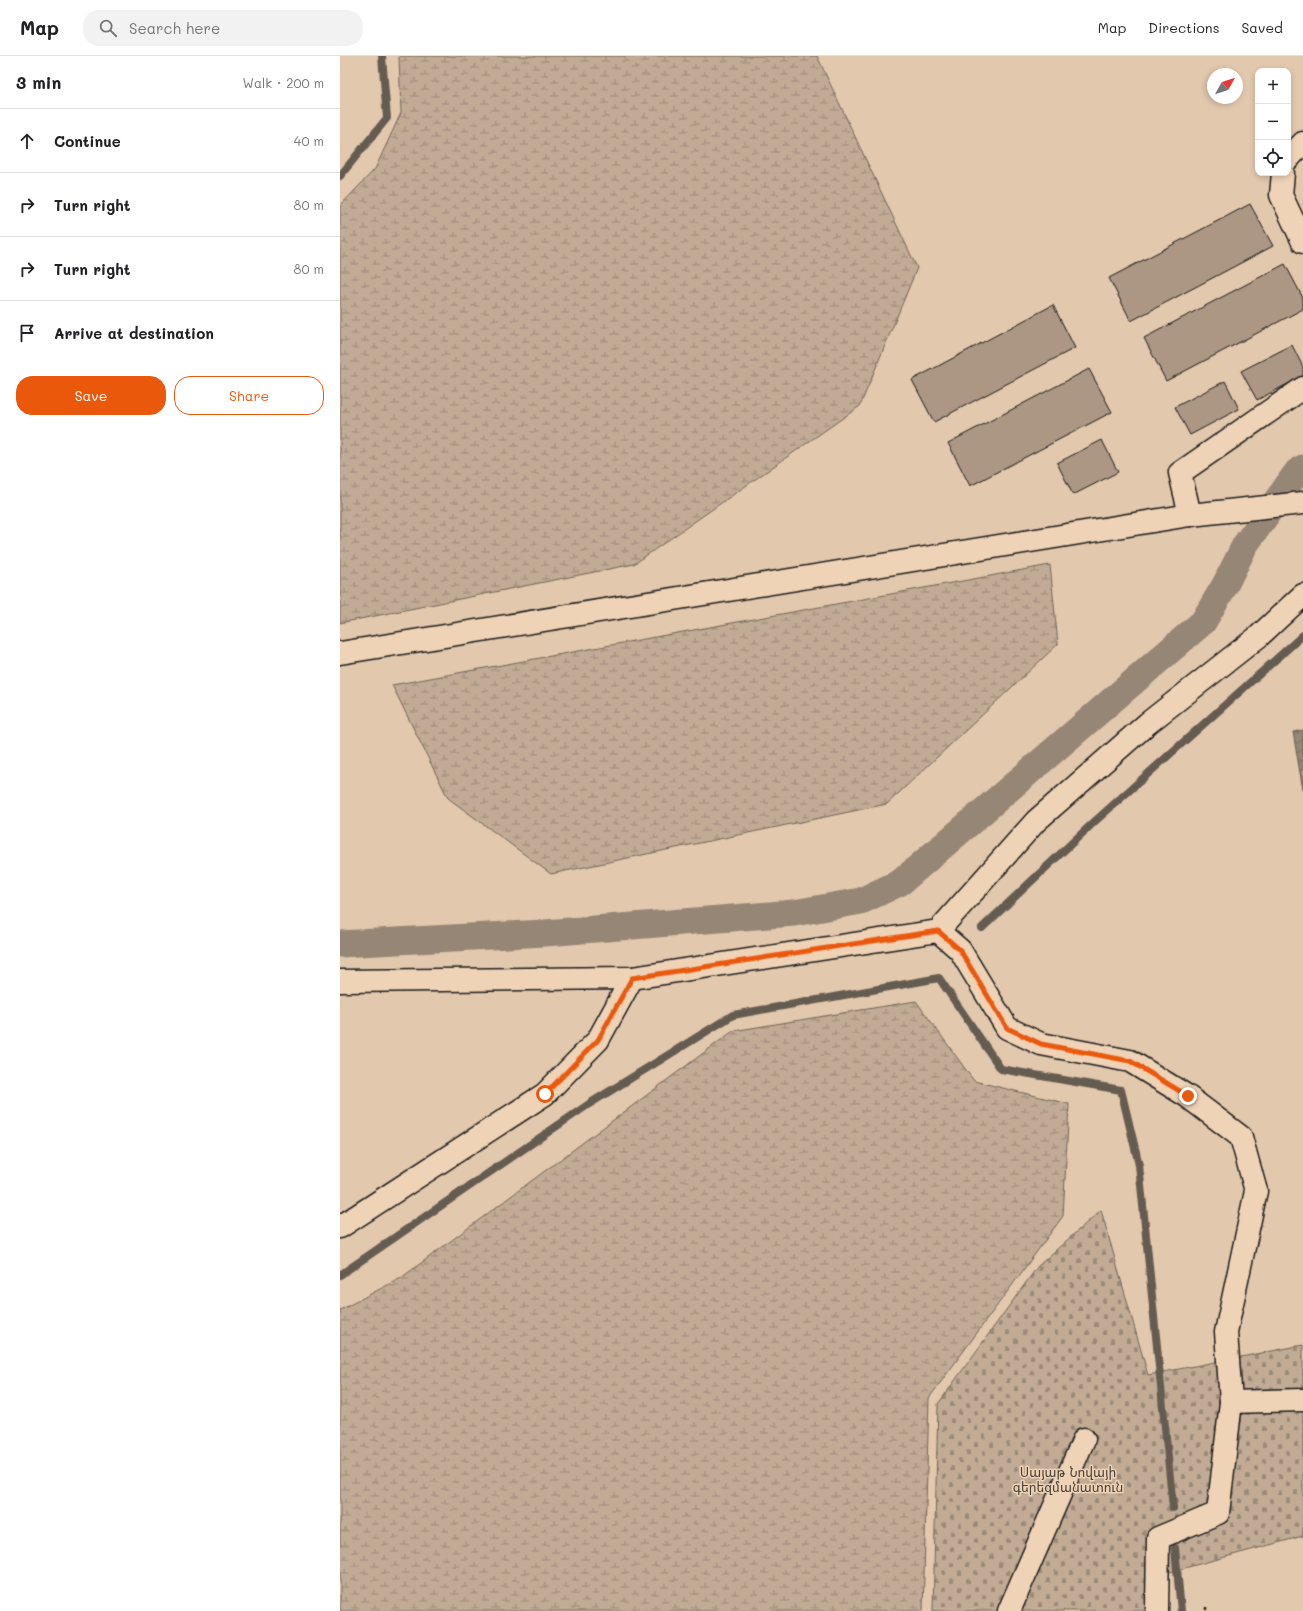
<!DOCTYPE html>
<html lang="en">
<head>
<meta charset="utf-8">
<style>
	:root { --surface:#fff; --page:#f2f2f2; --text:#202124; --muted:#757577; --line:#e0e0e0; --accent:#ea580c }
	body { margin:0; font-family:Mali,"Noto Sans Armenian",sans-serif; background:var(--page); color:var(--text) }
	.controls { position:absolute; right:12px; top:12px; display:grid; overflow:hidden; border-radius:8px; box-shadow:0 2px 6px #0003 }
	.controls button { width:36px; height:36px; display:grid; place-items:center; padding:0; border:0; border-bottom:1px solid var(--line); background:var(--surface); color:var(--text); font:20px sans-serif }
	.compass { position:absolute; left:867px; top:12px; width:36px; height:36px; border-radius:50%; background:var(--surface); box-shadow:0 2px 6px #0003; rotate:51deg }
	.stop { position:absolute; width:12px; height:12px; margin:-9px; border:3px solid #ea580c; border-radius:50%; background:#fff }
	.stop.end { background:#ea580c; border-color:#fff; box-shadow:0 1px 4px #0008 }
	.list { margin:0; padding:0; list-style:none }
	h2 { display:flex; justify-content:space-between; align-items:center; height:52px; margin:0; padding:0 16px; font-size:17px }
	h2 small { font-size:13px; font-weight:400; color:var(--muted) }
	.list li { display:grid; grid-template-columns:26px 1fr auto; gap:12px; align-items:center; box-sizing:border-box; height:64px; padding:0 16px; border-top:1px solid var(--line) }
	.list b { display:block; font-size:15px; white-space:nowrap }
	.list em { font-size:13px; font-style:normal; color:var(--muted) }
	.actions { display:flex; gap:8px; padding:12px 16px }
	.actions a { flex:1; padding:9px 0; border:1px solid var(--accent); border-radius:16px; text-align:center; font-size:14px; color:var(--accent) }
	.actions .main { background:var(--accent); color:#fff }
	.icon { flex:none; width:22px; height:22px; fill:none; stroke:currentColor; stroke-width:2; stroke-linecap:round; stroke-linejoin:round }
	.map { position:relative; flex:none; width:963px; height:1555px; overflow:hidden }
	header { display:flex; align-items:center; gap:24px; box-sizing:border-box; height:56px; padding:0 20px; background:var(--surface); border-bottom:1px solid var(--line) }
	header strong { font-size:19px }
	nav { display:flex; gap:22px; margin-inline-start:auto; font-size:14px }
	.search { width:280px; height:36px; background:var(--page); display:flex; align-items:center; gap:10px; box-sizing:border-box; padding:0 14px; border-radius:16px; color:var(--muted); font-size:15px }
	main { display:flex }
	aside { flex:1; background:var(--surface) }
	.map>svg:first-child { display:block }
	.wetland { fill:url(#wetland-marsh); stroke:#6e6458 }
	.cemetery { fill:url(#cemetery-stones); stroke:#6e6458 }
	.water { fill:url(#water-waves); stroke:#655c51 }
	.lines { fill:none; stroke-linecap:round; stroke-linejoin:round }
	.stream { stroke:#655c51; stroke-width:8 }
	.canal { stroke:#968675; stroke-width:27 }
	.building { fill:#ab9784; stroke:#1c1c1c }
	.minor-casing { stroke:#1c1c1c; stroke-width:25 }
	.path { stroke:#1c1c1c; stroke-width:2.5; stroke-dasharray:3 3; stroke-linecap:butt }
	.minor { stroke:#efd3b6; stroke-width:22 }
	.route { stroke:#ea580c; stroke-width:5 }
	.labels { text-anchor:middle; stroke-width:3; stroke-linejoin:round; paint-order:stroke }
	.park-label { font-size:13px; fill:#45403a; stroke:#efd3b6 }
</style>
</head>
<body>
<header>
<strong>Map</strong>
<div class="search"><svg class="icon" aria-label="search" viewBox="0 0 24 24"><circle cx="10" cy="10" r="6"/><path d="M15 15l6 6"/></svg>Search here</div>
<nav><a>Map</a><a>Directions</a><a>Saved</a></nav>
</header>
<main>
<aside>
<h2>3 min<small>Walk · 200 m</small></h2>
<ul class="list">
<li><svg class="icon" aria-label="ahead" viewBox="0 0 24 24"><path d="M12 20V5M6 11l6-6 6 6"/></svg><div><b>Continue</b></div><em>40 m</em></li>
<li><svg class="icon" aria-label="right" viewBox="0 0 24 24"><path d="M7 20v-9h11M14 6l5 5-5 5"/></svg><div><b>Turn right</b></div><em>80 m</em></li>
<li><svg class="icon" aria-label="right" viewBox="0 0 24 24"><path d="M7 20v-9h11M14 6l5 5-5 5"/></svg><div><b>Turn right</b></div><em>80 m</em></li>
<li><svg class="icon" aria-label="arrive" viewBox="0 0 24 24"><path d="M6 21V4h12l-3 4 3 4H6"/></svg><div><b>Arrive at destination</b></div></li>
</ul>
<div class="actions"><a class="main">Save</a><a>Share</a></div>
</aside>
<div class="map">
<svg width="963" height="1555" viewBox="0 0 963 1555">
	<defs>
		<pattern id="wetland-marsh" width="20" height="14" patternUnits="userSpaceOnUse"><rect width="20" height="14" fill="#c1ab95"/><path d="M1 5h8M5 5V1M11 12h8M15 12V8" fill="none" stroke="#9c8a79"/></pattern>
		<pattern id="cemetery-stones" width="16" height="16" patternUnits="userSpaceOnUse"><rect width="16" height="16" fill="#c1ab95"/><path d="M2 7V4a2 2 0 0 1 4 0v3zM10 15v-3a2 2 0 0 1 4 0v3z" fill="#9c8a79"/></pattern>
		<pattern id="water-waves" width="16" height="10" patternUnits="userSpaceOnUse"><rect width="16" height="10" fill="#968675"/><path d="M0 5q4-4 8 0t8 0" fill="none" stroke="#7a6d5f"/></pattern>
	</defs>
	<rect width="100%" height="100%" fill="#e2c8ad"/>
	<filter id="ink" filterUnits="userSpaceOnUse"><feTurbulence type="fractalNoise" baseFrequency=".025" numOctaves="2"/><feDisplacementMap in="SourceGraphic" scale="8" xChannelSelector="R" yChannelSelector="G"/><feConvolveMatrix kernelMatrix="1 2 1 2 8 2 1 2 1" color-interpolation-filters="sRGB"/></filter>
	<g filter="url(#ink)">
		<g class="wetland">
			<path d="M59,0h418l100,212 -57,138 -226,158 -294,59v-417l35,-37 26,-56z"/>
			<path d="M710,509l8,79 -171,160 -336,70 -103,-76 -56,-113z"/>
			<path d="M576,945l58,80 95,23 -6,112 -134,182 -6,213h-583v-301l61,-32 332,-247z"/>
		</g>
		<path class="cemetery" d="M761,1154l47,165 155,-30v191l-137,37 2,38h-235l5,-207 100,-138z"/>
		<path class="water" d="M963,674v60l-10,-58z"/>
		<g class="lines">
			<g class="stream">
				<path d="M0,120l47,-58 -5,-62"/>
				<path d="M642,872l111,-105 210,-188"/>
				<path d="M0,1219l249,-171 144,-89 206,-37 62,91 120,21 18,75 34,343"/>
				<path d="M835,1492l6,63"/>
			</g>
			<path class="canal" d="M0,888l205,-11 249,-20 67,-12 40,-19 302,-260 22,-37 20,-40 52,-73 6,-4"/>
		</g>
		<g class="building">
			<path d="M910,148l23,42 -142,75 -22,-43z"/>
			<path d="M945,208l18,34v11l-137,72 -22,-43z"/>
			<path d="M713,249l22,43 -141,74 -22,-42z"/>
			<path d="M952,289l11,22v9l-46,24 -16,-29z"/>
			<path d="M749,313l23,43 -142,74 -22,-43z"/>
			<path d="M885,325l14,28 -49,26 -15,-28z"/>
			<path d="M762,384l16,32 -45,23 -16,-32z"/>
		</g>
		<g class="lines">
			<g class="minor-casing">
				<g id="minor">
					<path d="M948,103l15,-16"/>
					<path d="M943,117l-2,22 22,47"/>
					<path d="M850,459l-10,-42 123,-85"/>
					<path d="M0,597l850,-138 113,-12"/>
					<path d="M598,875l22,19 47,78 34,16 89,17 57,35 54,41 15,54 -30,141 5,70 -13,111 -60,25 -1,73"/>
					<path d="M0,925l292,-3 306,-47 98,-110 112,-98 111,-87 44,-41"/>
					<path d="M0,1171l205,-133 53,-54 34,-62"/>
					<path d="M891,1346l72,-2"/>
					<path d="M669,1555l75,-172"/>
				</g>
			</g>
			<path class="path" d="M866,1551v4"/>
			<use href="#minor" class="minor"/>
		</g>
	</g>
	<g class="lines" filter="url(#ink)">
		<path class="route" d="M205,1038l53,-54 34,-62 306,-47 22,19 47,78 34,16 89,17 58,35"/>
	</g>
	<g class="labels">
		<g class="park-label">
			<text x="728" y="1421">Սայաթ Նովայի<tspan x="728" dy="15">գերեզմանատուն</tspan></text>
		</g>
	</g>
</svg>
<div class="controls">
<button>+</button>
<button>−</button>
<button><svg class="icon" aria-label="locate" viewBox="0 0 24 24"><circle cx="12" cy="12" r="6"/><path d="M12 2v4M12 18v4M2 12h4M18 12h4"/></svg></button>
</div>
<svg class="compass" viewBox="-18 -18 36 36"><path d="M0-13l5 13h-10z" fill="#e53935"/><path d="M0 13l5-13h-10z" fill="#757577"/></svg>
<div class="stop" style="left:205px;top:1038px"></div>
<div class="stop end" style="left:848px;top:1040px"></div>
</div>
</main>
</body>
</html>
